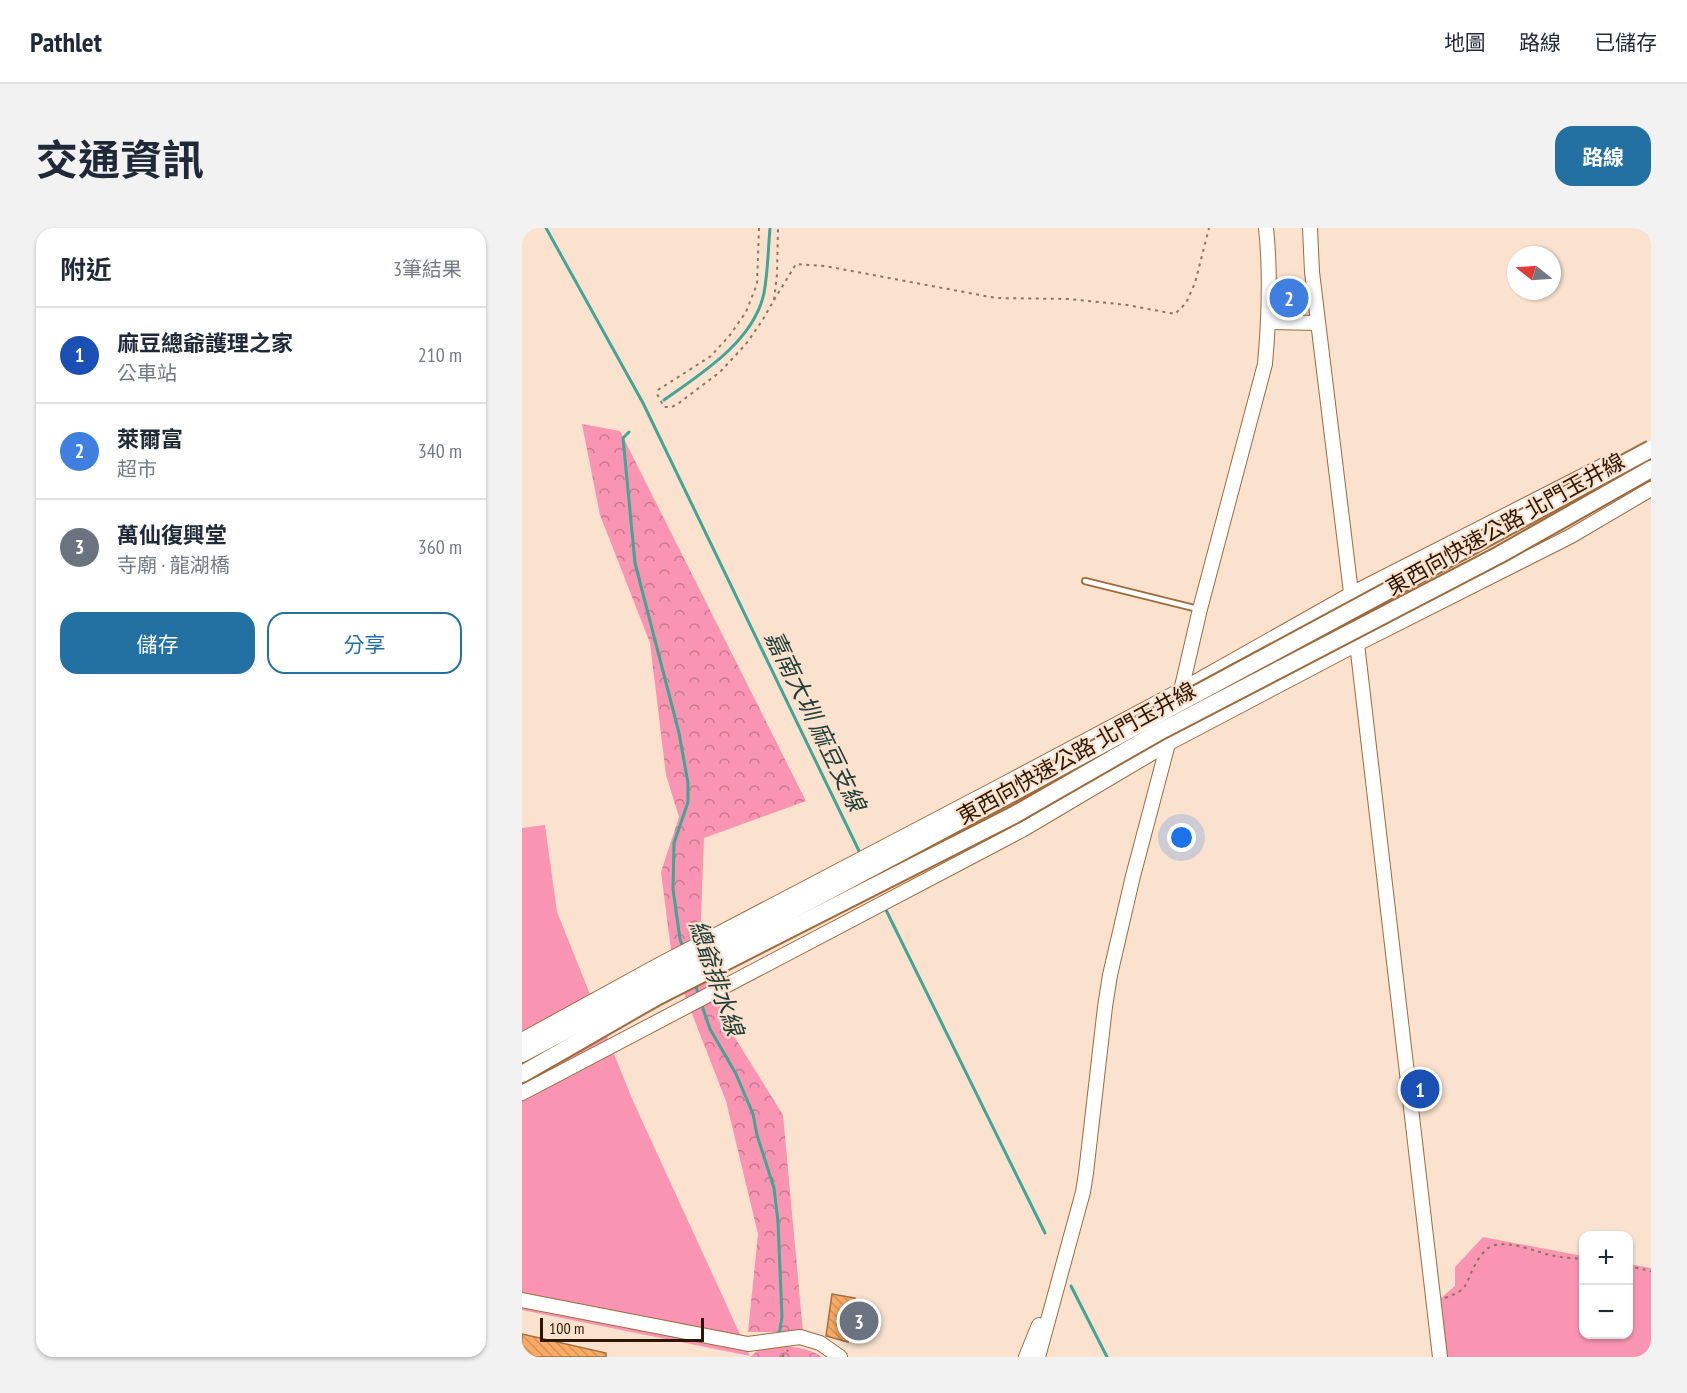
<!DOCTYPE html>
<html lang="zh-TW">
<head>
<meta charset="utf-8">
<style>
	:root { --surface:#fff; --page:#f2f2f3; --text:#1f2937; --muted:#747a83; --line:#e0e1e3; --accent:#2371a3 }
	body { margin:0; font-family:"PT Sans Narrow","Noto Sans TC",sans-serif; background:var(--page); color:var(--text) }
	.controls { position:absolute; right:18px; bottom:18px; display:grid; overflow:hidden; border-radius:12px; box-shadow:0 2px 4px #0004 }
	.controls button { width:54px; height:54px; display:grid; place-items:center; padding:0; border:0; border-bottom:2px solid var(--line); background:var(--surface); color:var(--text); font:30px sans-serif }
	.compass { position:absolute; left:985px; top:18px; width:54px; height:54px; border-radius:50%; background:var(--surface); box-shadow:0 2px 4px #0004; rotate:287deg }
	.scale { position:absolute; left:18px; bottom:15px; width:164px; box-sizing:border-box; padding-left:6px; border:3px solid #2c1703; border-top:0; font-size:16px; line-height:21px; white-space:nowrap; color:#2c1703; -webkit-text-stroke:4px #fae2cf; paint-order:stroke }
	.you { position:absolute; left:660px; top:610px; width:21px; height:21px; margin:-15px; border:4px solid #fff; border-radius:50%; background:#1a73e8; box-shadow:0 0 0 9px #1a73e833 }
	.badge { display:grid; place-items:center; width:39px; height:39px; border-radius:50%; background:var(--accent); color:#fff; font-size:20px; font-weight:700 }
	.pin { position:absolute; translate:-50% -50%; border:3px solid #fff; box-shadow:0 2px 6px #0006 }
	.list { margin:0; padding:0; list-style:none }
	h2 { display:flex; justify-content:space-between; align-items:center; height:78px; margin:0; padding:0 24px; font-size:26px }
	h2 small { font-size:20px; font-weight:400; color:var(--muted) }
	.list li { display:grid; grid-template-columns:39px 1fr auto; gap:18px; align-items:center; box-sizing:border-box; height:96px; padding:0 24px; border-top:2px solid var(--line) }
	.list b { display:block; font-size:22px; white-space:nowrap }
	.list p { margin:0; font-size:20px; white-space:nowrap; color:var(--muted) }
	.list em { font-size:20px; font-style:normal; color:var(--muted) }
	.actions { display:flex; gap:12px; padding:18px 24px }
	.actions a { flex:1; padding:14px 0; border:2px solid var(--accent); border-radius:18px; text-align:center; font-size:21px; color:var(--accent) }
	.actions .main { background:var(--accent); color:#fff }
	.map { position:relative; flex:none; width:1129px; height:1129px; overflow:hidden; border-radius:18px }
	header { display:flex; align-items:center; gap:36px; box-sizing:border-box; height:84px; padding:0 30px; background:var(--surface); border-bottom:2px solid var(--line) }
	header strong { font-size:28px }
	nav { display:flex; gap:33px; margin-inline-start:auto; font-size:21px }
	.intro { display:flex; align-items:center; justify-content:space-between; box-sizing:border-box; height:144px; padding:0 36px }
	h1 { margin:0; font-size:42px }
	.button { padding:15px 27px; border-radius:18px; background:var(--accent); color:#fff; font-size:21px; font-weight:700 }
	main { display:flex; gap:36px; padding:0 36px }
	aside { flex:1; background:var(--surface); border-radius:18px; box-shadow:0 2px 4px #0004 }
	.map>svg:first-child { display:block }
	.grass { fill:#f995b2 }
	.forest { fill:url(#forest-crowns) }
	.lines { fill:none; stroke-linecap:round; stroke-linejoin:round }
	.stream { stroke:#42a596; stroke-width:3 }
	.building { fill:url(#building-back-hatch); stroke:#a46f3f; stroke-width:1.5 }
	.lane-casing { stroke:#9f6a3a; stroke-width:8 }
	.secondary-casing { stroke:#9f6a3a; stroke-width:16 }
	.highway-casing { stroke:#9f6a3a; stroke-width:20 }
	.path { stroke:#8b7561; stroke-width:2; stroke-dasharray:3 4.5; stroke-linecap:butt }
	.lane { stroke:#fff; stroke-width:4.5 }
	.secondary { stroke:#fff; stroke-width:14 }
	.highway { stroke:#fff; stroke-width:16 }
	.highway-bridge-casing { stroke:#9f6a3a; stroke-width:20; stroke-linecap:butt }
	.highway-bridge { stroke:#fff; stroke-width:16 }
	.labels { text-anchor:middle; stroke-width:4.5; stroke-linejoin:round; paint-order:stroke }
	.street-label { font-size:22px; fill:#2c1703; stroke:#fae2cf }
	.water-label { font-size:24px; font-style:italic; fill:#213f3a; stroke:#fae2cf }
</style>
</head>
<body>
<header>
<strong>Pathlet</strong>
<nav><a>地圖</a><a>路線</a><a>已儲存</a></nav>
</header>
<div class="intro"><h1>交通資訊</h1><a class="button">路線</a></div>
<main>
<aside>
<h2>附近<small>3筆結果</small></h2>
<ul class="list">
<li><span class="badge" style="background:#1a4fb4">1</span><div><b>麻豆總爺護理之家</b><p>公車站</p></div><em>210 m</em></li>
<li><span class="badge" style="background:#3f7fe0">2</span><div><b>萊爾富</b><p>超市</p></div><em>340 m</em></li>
<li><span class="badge" style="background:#6b7280">3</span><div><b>萬仙復興堂</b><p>寺廟 · 龍湖橋</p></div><em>360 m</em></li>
</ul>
<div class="actions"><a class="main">儲存</a><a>分享</a></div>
</aside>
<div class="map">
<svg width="1129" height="1129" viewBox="0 0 1129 1129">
	<defs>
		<pattern id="forest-crowns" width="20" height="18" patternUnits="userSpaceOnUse" patternTransform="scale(1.5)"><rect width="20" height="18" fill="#f995b2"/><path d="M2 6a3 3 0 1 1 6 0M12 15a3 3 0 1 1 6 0" fill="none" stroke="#ca798f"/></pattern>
		<pattern id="building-back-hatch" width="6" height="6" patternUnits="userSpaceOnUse" patternTransform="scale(1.5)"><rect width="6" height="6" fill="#f8ab65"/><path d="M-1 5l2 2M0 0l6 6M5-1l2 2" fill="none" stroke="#d59256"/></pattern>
	</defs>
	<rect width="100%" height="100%" fill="#fae2cf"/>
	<g class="grass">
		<path d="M23,597l12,87 76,189 117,255 -228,-46v-482z"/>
		<path d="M961,1009l100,19 1,78h44l1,-70 22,4v89h-210l-8,-52 22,-19v-19z"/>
	</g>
	<g class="forest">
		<path d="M60,196l38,7 186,370 -102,37 -4,109 29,81 54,87 20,217h-55l10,-98 -32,-133 -53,-136 -12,-93 18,-55 -13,-42 -16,-132 -50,-128z"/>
		<path d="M241,1118c21,0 41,-1 59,11h-72z"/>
	</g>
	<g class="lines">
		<g class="stream">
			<path d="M24,0l97,175 217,450"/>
			<path d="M142,172c37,-26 90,-59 100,-107 4,-21 4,-43 6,-65"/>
			<path d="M107,204l-6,6 12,125 44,170 9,50v19l-14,41 -1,46 7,50 3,9"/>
			<path d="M362,678l161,327"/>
			<path d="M173,755l4,14"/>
			<path d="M179,775l9,26 26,45 17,40 4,21 17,53 4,34 4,95 -3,18"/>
			<path d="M549,1058l36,71"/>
		</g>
	</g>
	<g class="building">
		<path d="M310,1066l23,4 -2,13 13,2 -3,18 -13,-2 -2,13 -22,-6z"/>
		<path d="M0,1106l84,19v4h-84z"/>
	</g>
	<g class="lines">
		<g class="lane-casing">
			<g id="lane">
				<path d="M1125,0l4,5"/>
				<path d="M563,353l113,28"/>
			</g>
		</g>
		<g class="secondary-casing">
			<g id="secondary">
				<path d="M788,0l2,44 40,329"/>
				<path d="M747,94l49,1"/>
				<path d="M834,407l84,722"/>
				<path d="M658,467l20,-86 65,-245c4,-45 6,-90 1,-136"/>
				<path d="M0,812l135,-74 347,-182 177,-94 170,-96 255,-130"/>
				<path d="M0,865l500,-263 147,-87 188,-99 214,-108 80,-47"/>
				<path d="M0,1072l226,44 52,-7 20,6 20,14"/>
				<path d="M504,1129l13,-32"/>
				<path d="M516,1129l45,-165 3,-19 19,-166 5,-32 23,-99 36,-136"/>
			</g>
		</g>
		<g class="highway-casing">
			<g id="highway">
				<path d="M0,826l485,-258"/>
				<path d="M0,846l136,-78 356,-181"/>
			</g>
		</g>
		<g class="path">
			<path d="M237,0l-2,56 -11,28 -16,23 -19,21 -53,34 -1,4 7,13h8l7,-4 41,-31 26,-28 16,-23 12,-21 3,-26 1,-46"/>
			<path d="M252,72l22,-36 29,2 171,32 73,1 58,6 48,9 11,-11 9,-20 14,-55"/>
			<path d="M1106,1038l23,5"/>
			<path d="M923,1070c25,-9 19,-13 30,-33 3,-6 9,-15 15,-18 18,-9 47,6 65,9 9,2 19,2 29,3"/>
			<path d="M260,1129l6,-7"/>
		</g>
		<use href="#lane" class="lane"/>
		<use href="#secondary" class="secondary"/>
		<use href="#highway" class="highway"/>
		<g class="highway-bridge-casing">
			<g id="highway-bridge">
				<path d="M485,568l644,-347"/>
				<path d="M492,587l143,-82 342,-178 152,-86"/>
			</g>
		</g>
		<use href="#highway-bridge" class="highway-bridge"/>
	</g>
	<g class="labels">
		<g class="street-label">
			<text transform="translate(983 296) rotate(-29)" y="8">東西向快速公路 北門玉井線</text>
			<text transform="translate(554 525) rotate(-29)" y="8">東西向快速公路 北門玉井線</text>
		</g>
		<g class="water-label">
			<text transform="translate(293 493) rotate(64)" y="8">嘉南大圳 麻豆支線</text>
			<text transform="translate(194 750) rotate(71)" y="8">總爺排水線</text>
		</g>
	</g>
</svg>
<div class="controls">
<button>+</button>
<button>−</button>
</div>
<svg class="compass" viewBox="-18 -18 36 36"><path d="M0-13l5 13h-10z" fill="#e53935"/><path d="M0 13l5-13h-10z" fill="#747a83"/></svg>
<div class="scale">100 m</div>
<div class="you"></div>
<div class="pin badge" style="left:898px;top:861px;background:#1a4fb4">1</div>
<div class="pin badge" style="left:767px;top:70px;background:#3f7fe0">2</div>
<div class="pin badge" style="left:337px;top:1093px;background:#6b7280">3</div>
</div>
</main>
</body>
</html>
